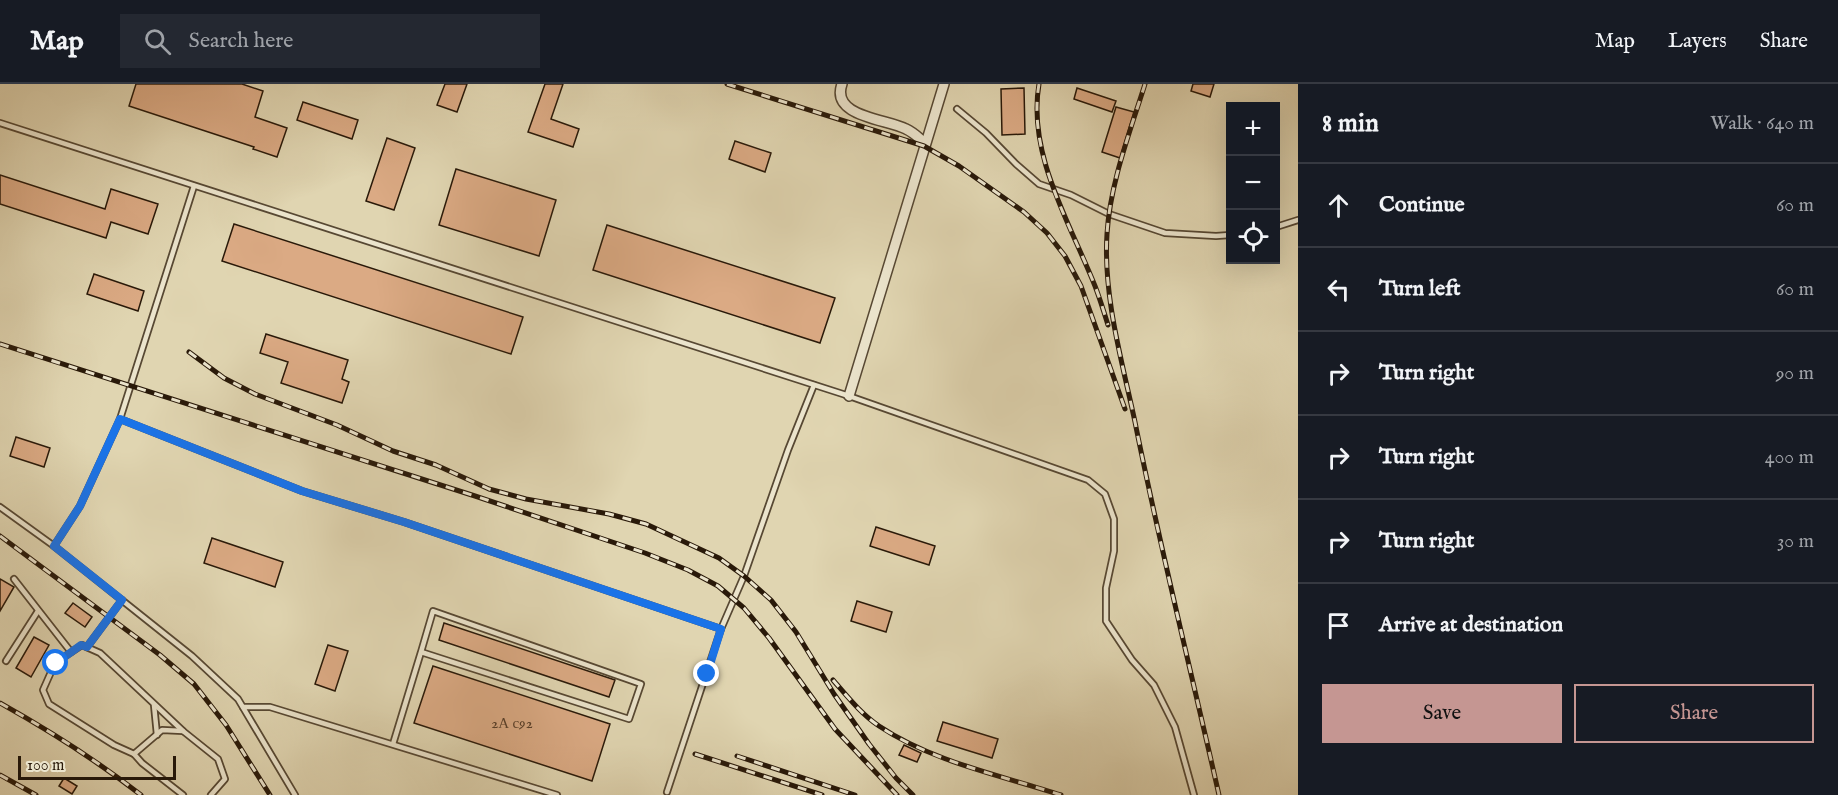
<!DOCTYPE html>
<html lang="en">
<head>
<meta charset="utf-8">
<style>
	:root { --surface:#171b24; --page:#242831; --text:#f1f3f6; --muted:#9ea1a6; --line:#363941; --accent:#c59692 }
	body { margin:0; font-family:"IM FELL English",serif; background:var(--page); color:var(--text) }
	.controls { position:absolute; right:18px; top:18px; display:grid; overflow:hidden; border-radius:0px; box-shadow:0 6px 24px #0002 }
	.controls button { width:54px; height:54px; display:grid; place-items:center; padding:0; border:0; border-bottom:2px solid var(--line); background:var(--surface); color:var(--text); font:30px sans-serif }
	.scale { position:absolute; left:18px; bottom:15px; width:158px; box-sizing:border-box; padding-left:6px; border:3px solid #291909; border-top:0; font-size:16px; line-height:21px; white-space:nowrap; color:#291909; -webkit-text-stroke:4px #ebe4cc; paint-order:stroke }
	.stop { position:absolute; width:18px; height:18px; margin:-14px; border:4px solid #1a73e8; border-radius:50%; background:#fff }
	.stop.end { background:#1a73e8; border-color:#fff; box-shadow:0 2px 6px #0008 }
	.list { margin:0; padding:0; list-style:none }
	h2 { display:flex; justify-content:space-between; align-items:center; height:78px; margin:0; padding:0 24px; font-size:26px }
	h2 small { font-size:20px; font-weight:400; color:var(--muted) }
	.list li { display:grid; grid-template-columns:39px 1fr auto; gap:18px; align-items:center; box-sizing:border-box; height:84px; padding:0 24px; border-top:2px solid var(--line) }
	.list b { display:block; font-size:22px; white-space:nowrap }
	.list em { font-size:20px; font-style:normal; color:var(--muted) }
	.actions { display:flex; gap:12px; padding:18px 24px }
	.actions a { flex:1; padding:14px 0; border:2px solid var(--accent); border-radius:0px; text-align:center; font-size:21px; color:var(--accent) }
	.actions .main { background:var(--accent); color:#111 }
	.icon { flex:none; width:33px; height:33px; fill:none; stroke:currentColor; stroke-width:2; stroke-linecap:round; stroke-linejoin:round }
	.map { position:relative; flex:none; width:1298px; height:711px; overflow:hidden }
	header { display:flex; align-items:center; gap:36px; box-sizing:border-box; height:84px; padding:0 30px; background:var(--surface); border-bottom:2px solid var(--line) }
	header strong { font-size:28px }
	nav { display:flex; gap:33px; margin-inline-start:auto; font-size:21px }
	.search { width:420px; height:54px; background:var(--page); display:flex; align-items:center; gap:15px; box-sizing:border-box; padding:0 21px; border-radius:0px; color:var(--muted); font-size:22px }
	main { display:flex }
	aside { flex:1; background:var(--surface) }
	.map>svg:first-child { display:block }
	.building { fill:#dbaa84; stroke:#291909; stroke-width:1.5 }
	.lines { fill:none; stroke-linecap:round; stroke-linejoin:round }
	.service-casing { stroke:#574833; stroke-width:8 }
	.minor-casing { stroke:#574833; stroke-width:12 }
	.service { stroke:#ebe4cc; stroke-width:4.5 }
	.minor { stroke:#ebe4cc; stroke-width:9 }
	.rail-casing { stroke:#291909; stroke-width:5 }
	.rail { stroke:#ebe4cc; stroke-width:3; stroke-dasharray:9; stroke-linecap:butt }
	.route { stroke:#1a73e8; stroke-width:8 }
	.labels { text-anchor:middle; stroke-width:4.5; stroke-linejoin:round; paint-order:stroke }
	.number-label { font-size:15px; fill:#563d28 }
</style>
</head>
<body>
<header>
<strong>Map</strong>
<div class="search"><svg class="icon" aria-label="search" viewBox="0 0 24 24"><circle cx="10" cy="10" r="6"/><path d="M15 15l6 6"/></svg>Search here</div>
<nav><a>Map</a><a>Layers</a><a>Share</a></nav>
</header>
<main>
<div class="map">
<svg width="1298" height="711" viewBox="0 0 1298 711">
	<rect width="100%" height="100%" fill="#e0d5b1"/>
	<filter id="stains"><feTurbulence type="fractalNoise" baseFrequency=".00333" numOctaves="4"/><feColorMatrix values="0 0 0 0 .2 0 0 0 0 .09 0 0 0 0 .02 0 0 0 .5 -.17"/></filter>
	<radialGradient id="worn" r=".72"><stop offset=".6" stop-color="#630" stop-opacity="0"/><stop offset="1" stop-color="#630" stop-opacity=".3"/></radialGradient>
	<g class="building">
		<path d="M136,0h106l21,7 -8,26 32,11 -10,29 -24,-8 1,-2 -125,-41z"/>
		<path d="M445,0h22l-10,28 -20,-7z"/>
		<path d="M545,0h18l-12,35 28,10 -6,18 -45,-15z"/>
		<path d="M1193,0h21l-4,13 -19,-6z"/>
		<path d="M1024,4l1,46 -23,1 -1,-46z"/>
		<path d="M1077,4l39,13 -4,11 -38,-13z"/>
		<path d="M303,18l55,18 -6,19 -55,-19z"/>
		<path d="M1116,23l18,5 -14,46 -18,-6z"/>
		<path d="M387,54l28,10 -21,62 -28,-9z"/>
		<path d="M735,57l36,12 -6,19 -36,-13z"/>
		<path d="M456,85l100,31 -17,56 -100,-31z"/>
		<path d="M0,91l105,34 6,-20 47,15 -10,30 -37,-12 -5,16 -106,-34z"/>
		<path d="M234,140l289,93 -12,37 -289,-93z"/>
		<path d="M607,141l228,73 -15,45 -227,-73z"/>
		<path d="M94,190l50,17 -6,20 -51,-17z"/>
		<path d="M266,250l82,26 -6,19 7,3 -7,21 -61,-20 7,-21 -28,-9z"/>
		<path d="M16,353l34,11 -6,19 -34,-11z"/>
		<path d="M876,443l59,19 -6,19 -59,-19z"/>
		<path d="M212,454l71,24 -8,25 -71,-24z"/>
		<path d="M0,495l14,8 -14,24z"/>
		<path d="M857,517l35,11 -6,20 -35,-11z"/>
		<path d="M73,519l19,14 -7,10 -20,-14z"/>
		<path d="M444,539l171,57 -6,17 -170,-57z"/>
		<path d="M34,553l15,8 -18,32 -15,-9z"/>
		<path d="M328,561l20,6 -13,40 -20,-7z"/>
		<path d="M433,582l177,58 -18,57 -178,-58z"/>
		<path d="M943,638l55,17 -6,19 -55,-17z"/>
		<path d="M904,661l17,8 -4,9 -18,-7z"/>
		<path d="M64,694l13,8 -5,8 -13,-8z"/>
	</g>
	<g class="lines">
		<g class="service-casing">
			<g id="service">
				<path d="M957,25l29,24 30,31 23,20 32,11 38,19 56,19 51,3 14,-1"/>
				<path d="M0,39l849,273 239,84 17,14 9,25v32l-8,37v33l26,39 22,25 21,42 19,68"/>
				<path d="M1276,143l22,-7"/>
				<path d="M120,335l182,72 102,31 317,107"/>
				<path d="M0,423l54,39 138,110 46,43 57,96"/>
				<path d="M54,462l26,-40 40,-87 74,-233"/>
				<path d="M14,495l57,73"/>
				<path d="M87,563l35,-47"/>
				<path d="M6,577l32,-50"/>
				<path d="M154,621l3,30"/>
				<path d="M243,623h27l287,88"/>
				<path d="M393,660l28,-92 208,67 12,-35 -208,-73 -12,41"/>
				<path d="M134,670l-20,-9 -65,-41 -6,-14 12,-27 27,-18 18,8 83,78"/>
				<path d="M667,708l54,-163 23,-53 44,-126 26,-65"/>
				<path d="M183,711l-41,-32 -8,-9 28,-24 21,1 35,28 7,20 -14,16"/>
			</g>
		</g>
		<g class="minor-casing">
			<g id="minor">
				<path d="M842,0c-12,33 45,35 64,45 7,3 13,9 19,14"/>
				<path d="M849,312l95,-312"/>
			</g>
		</g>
		<use href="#service" class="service"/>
		<use href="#minor" class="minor"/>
		<g class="rail-casing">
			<g id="rail">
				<path d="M727,0l197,62 35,20 65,46 23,21 18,23 16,30 44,123"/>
				<path d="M1039,0c-12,70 31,139 56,202 5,13 9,26 13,39"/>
				<path d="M1145,0c-15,48 -35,99 -38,150 -4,62 15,127 28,188 25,125 56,249 84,373"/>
				<path d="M0,260l475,152 170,57 43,17 30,16 26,22 25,30 66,91 62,66"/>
				<path d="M189,268l35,26 31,16 82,31 56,26 43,14 53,24 37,10 83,15 37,10 73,34 25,18 27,24 25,32 38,62 35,50 27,34 17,17"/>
				<path d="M0,452l160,119 34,29 32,41 44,70"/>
				<path d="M833,596c14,16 28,34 46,46 54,36 121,49 182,69"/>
				<path d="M0,619c50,28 96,57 141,92"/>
				<path d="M695,670l127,41"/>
				<path d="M737,672l118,39"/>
				<path d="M0,691l36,20"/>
			</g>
		</g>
		<use href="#rail" class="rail"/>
	</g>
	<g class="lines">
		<path class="route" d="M56,579l25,-18 6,2 35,-47 -68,-54 26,-40 40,-87 182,72 102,31 317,107 -14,45"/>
	</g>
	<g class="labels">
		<g class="number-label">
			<text x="512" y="644">2А с92</text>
		</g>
	</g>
	<rect width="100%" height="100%" filter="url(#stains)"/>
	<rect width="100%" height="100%" fill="url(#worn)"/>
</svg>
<div class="controls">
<button>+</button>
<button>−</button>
<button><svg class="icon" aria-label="locate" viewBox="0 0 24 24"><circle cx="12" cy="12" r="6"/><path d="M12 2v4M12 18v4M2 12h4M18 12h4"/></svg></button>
</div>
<div class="scale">100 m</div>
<div class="stop" style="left:56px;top:579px"></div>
<div class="stop end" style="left:707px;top:590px"></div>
</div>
<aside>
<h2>8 min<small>Walk · 640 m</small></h2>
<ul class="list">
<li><svg class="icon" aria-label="ahead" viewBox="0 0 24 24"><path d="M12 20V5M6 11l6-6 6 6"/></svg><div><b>Continue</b></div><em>60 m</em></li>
<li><svg class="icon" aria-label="left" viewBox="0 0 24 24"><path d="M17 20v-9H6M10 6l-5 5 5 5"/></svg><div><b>Turn left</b></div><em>60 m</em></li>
<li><svg class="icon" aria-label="right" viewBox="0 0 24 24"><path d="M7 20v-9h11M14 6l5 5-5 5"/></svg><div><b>Turn right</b></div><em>90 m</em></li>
<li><svg class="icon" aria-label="right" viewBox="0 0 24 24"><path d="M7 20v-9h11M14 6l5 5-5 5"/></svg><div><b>Turn right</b></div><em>400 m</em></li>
<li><svg class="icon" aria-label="right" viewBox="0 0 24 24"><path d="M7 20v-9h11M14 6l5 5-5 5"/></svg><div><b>Turn right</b></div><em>30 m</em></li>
<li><svg class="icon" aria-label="arrive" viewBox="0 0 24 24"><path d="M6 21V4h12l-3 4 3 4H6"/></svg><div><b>Arrive at destination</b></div></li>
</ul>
<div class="actions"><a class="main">Save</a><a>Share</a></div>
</aside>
</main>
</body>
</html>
